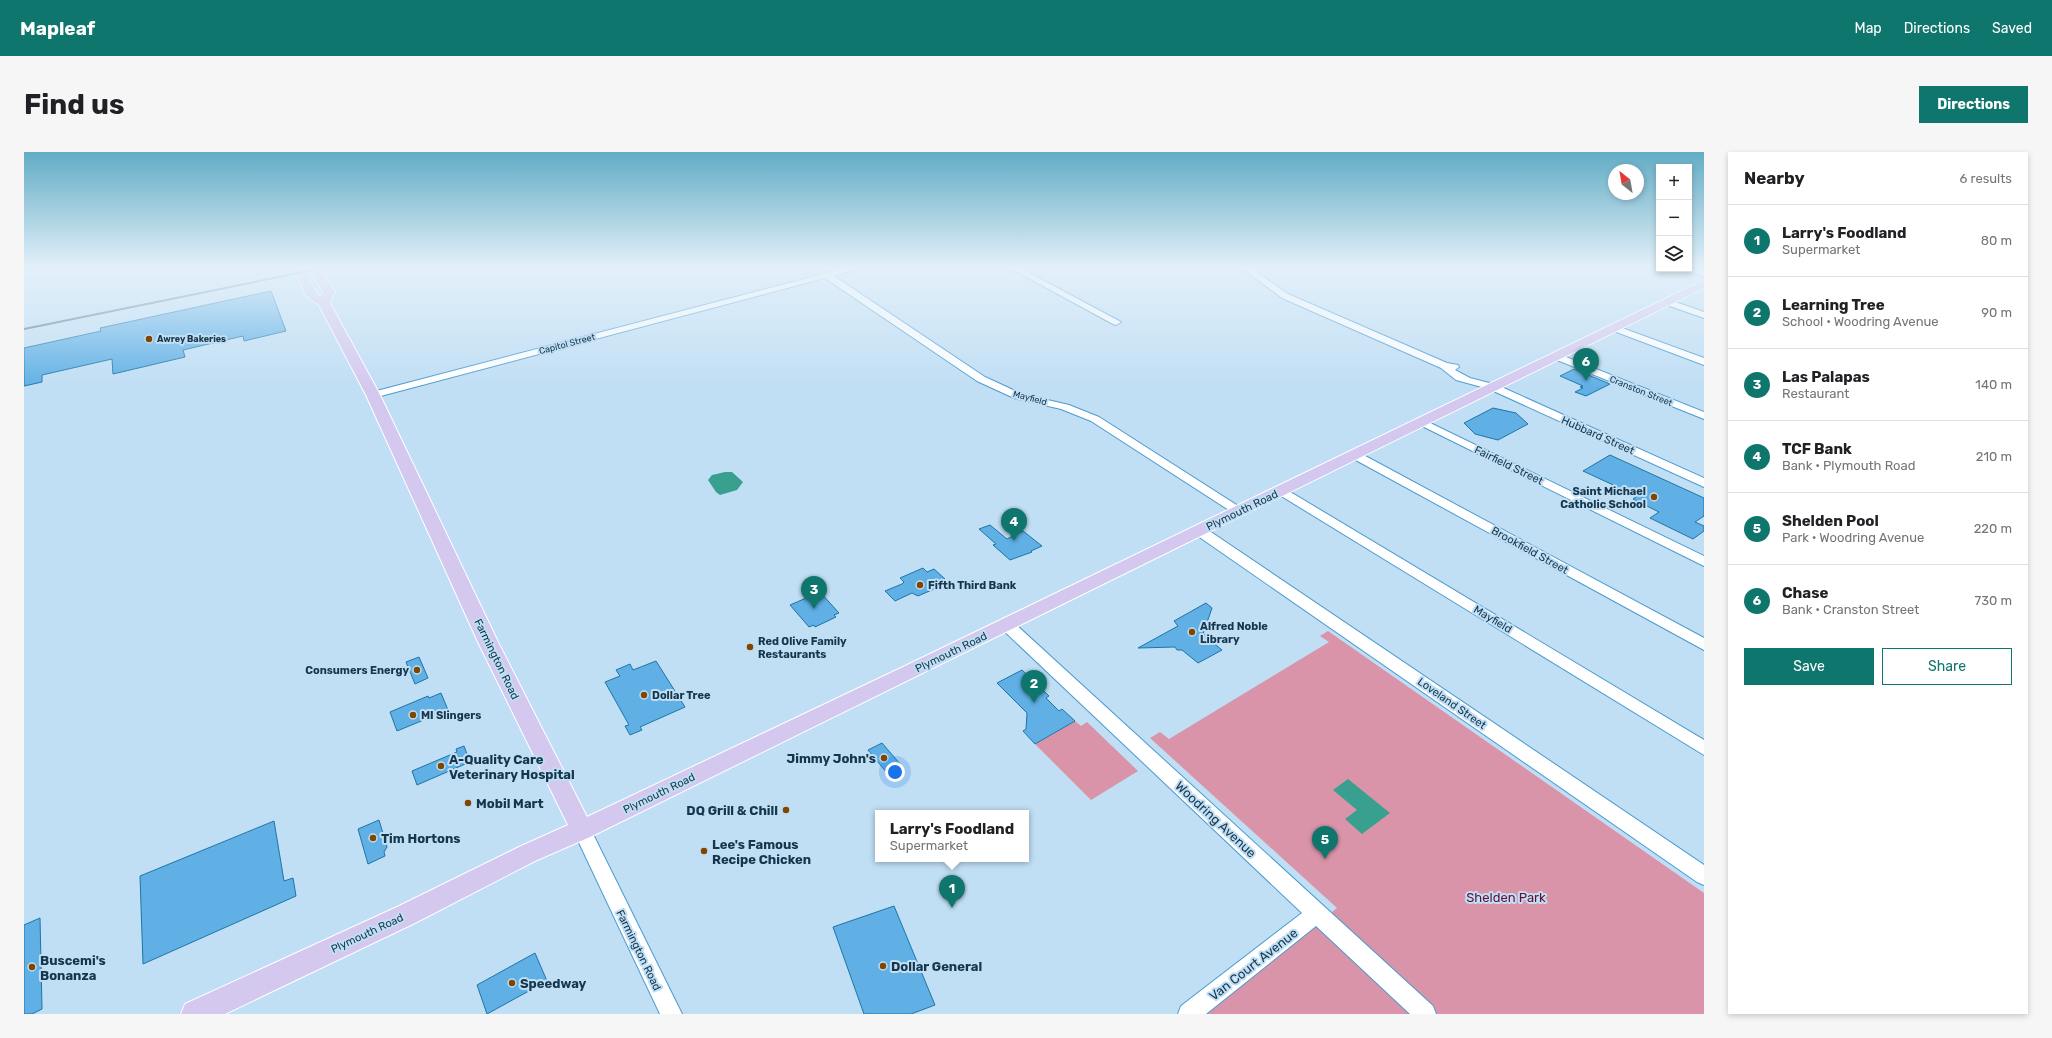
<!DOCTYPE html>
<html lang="en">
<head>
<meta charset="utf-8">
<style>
	:root { --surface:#fff; --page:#f6f6f6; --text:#202124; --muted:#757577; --line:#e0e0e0; --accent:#0f766e }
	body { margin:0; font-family:Rubik,sans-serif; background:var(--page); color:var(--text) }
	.controls { position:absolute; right:12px; top:12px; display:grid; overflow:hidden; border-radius:0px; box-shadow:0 2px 6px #0003 }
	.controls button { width:36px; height:36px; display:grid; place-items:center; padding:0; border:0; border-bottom:1px solid var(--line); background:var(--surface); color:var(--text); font:20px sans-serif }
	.compass { position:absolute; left:1584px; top:12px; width:36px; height:36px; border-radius:50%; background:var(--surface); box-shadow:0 2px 6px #0003; rotate:329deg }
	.you { position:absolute; left:871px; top:620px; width:14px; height:14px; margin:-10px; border:3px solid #fff; border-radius:50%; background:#1a73e8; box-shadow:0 0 0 6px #1a73e833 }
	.badge { display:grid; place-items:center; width:26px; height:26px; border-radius:50%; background:var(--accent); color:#fff; font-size:13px; font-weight:700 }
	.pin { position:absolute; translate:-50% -33px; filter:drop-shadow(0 1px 2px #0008) }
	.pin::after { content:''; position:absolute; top:21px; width:14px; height:12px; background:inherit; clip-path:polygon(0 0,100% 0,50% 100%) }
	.popup { position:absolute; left:851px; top:658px; width:154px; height:52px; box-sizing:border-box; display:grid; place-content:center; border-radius:0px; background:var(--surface); filter:drop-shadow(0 1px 3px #0005); font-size:13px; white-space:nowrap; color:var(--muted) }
	.popup b { font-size:15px; color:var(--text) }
	.popup::after { content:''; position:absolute; left:50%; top:100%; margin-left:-8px; border:8px solid transparent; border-top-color:var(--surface) }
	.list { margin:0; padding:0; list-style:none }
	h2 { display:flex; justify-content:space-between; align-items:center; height:52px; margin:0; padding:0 16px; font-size:17px }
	h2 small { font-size:13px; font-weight:400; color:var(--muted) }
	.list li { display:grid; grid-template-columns:26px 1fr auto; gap:12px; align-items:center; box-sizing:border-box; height:72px; padding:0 16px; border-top:1px solid var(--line) }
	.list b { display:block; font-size:15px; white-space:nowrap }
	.list p { margin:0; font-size:13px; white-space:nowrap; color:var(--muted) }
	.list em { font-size:13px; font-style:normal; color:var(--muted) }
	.actions { display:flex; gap:8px; padding:12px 16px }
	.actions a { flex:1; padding:9px 0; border:1px solid var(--accent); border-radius:0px; text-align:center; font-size:14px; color:var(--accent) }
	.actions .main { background:var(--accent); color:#fff }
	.icon { flex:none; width:22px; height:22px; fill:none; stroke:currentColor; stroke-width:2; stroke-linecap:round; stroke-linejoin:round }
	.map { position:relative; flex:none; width:1680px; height:862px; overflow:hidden; border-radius:0px }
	header { display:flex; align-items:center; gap:24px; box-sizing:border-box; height:56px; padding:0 20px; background:var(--accent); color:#fff }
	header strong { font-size:19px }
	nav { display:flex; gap:22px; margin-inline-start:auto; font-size:14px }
	.intro { display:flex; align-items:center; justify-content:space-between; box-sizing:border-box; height:96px; padding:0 24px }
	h1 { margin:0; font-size:28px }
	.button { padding:10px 18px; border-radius:0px; background:var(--accent); color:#fff; font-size:14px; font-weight:700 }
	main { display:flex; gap:24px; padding:0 24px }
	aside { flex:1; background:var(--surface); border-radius:0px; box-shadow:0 2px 6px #0003 }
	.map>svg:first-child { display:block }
	.green { fill:#da94aa }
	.water { fill:#39a08f }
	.building { fill:#60b0e5; stroke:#1e75a6 }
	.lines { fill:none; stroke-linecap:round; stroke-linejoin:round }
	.minor-casing { stroke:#4b9bcf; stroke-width:2 }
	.major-casing { stroke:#fff; stroke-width:2 }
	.minor { fill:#fff; fill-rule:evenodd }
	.major { fill:#d5c8ef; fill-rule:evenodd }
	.rail { stroke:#5b7b91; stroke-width:2 }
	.poi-dot { fill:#814500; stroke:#c0def4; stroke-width:1.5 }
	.labels { text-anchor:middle; stroke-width:4; stroke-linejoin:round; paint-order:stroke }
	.far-poi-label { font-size:9px; font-weight:bold; fill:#15374d; stroke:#c0def4; text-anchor:start }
	.far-street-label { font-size:9px; fill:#15374d; stroke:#c0def4 }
	.street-label { font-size:11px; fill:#15374d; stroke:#c0def4 }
	.poi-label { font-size:11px; font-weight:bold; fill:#15374d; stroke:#c0def4; text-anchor:start }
	.near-poi-label { font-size:13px; font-weight:bold; fill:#15374d; stroke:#c0def4; text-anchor:start }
	.near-street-label { font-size:13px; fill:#15374d; stroke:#c0def4 }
	.near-park-label { font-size:13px; fill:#650e35; stroke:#c0def4 }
</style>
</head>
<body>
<header>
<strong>Mapleaf</strong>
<nav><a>Map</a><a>Directions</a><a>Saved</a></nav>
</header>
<div class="intro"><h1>Find us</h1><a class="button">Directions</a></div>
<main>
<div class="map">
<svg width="1680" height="862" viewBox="0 0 1680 862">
	<rect width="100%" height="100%" fill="#c0def4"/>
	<g class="green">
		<path d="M1304,479l376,262v121h-501l134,-106 -187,-170 10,-6 9,7 160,-97 -9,-6z"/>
		<path d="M1051,569l6,5 6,-4 51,49 -47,29 -56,-56z"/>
	</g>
	<g class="water">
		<path d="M701,320h7l11,10 -6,8 -17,5 -4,-3 -8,-12 4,-5z"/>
		<path d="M1324,627l42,34 -28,21 -17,-15 12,-9 -24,-20z"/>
	</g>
	<g class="building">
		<path d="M247,139l15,40 -42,10 -1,-5 -60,14 2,7 -72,17 -1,-15 -70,16v7l-18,4v-38l77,-17 -1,-3z"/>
		<path d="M1550,217l19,8 17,7 -24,12 -11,-4 8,-4 -3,-1 3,-1 -23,-10z"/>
		<path d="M1469,256l23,5 12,11 -30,16 -23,-6 -11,-11z"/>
		<path d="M1586,303l94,43v18l-9,6 9,4v5l-11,8 -43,-21 9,-6 -26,-13 4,-3 -54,-25z"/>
		<path d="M966,373l17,14 16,-8 19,15 -11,5 1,1 -22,8 -17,-15 3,-1 -17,-15z"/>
		<path d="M899,416l4,4 7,-3 11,10 -8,3 4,4 -23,10 -6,-3 -17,8 -10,-10 17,-7 2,-2 -4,-4z"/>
		<path d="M796,440l19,21 -5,2 2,2 -21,10 -1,-2 -5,2 -19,-22z"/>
		<path d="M1182,451l6,5 -9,26 4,1v3l15,12 -24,13 -16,-13h-5l-2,-3 -37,1 40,-22 -4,-5z"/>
		<path d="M395,505l9,21 -13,6 -9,-22z"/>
		<path d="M632,509l29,46 -45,20 2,3 -12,5 -5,-9 4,-1 -24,-43 15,-6 -4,-6 14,-6 3,6z"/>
		<path d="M998,518l27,26 -3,2 13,13 3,-2 13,12 -40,23 -12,-13 3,-2 1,-16 -30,-30z"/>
		<path d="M417,541l7,17 -51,21 -7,-19 38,-16 1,2z"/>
		<path d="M858,591l19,22 -14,8 -19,-23z"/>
		<path d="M440,594l6,16 -53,23 -5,-14 45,-19 -1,-3z"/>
		<path d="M355,668l8,27 -3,5 1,4 -17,8 -10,-35z"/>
		<path d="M250,669l10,60 9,-3 3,18 -153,68 -3,-88z"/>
		<path d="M870,754l41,99 -24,9h-47l-31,-87z"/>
		<path d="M16,766l2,91 -10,5h-8v-89z"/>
		<path d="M511,801l12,28 -60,33 -10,-29z"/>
	</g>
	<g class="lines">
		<g class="minor-casing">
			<g id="minor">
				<path d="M822,116h12l-24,8 151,101 37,17 47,11 30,12 147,94 -6,4 -5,-1 -144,-93 -30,-12 -47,-11 -37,-17 -152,-103 -448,119 -4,1 -5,-3 1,-2z"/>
				<path d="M986,116h10l101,54 -5,3 -3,-1z"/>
				<path d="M1218,116h9l37,26 159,69 11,2 1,2 -4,3 15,8 27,7 207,93v9l-215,-98 -33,-9 -15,-12 -159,-70z"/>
				<path d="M1665,116l15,3v6l-20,-8h5z"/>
				<path d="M1643,147l37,13v6l-40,-14 -2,-2z"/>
				<path d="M1590,173l90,33v7l-93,-35v-4z"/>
				<path d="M1532,201l148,59v7l-152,-61 -1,-2 1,-2z"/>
				<path d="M1398,267l282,137v10l-286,-142 -2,-2 2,-2z"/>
				<path d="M1332,299l348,187v12l-352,-192 -2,-3z"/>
				<path d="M1258,335l422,253v15l-426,-261 -2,-3 2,-3z"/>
				<path d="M1176,375l5,1 499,337v20l-7,-3 -502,-348 -2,-3 2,-3z"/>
				<path d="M983,468l5,1 421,385 3,8h-26l-94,-88 -110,88h-28l3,-8 121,-93 -300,-284 -2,-4 2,-4z"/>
				<path d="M558,670l6,2 94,190h-22l-87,-184 3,-6z"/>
			</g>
		</g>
		<g class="major-casing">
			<path id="major" d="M270,116h10l13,26 4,2 2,-4 -15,-24h11l16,24 -5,11 50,92 118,247 89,175 318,-151 795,-384 4,-1v7l-1114,549 -55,24 -120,62 -190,91h-44l4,-10 212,-97 122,-60 49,-22 -90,-183 -112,-247 -47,-90 -13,-9z"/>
		</g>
		<use href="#minor" class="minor"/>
		<use href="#major" class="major"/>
		<path class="rail" d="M0,177l299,-61"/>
	</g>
	<linearGradient id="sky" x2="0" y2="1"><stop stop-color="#62acc4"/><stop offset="0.49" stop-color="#e3f0fa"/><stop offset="1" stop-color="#e3f0fa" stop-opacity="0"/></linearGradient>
	<rect width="1680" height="236" fill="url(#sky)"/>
	<g class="poi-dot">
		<circle cx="125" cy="187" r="4"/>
		<circle cx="1630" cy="345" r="4"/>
		<circle cx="896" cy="433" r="4"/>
		<circle cx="1168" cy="480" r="4"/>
		<circle cx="726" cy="495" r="4"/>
		<circle cx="393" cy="518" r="4"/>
		<circle cx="620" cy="543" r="4"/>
		<circle cx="389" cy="563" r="4"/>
		<circle cx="860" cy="606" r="4"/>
		<circle cx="417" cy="614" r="4"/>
		<circle cx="444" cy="651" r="4"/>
		<circle cx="762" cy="658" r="4"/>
		<circle cx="349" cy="686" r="4"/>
		<circle cx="680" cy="699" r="4"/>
		<circle cx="859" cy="814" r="4"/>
		<circle cx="8" cy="815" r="4"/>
		<circle cx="488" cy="831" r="4"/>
	</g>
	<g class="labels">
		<g class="far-poi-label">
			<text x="133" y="190">Awrey Bakeries</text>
		</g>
		<g class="far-street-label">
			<text transform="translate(543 192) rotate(-15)" y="3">Capitol Street</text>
			<text transform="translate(1617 239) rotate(22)" y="3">Cranston Street</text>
			<text transform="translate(1006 246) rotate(15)" y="3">Mayfield</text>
		</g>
		<g class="street-label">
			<text transform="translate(1574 283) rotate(24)" y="4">Hubbard Street</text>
			<text transform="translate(1485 313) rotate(26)" y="4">Fairfield Street</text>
			<text transform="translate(1218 358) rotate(-26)" y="4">Plymouth Road</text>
			<text transform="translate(1506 398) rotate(29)" y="4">Brookfield Street</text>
			<text transform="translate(1469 467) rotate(31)" y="4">Mayfield</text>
			<text transform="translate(927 500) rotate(-26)" y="4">Plymouth Road</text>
			<text transform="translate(473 507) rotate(64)" y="4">Farmington Road</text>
			<text transform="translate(1428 551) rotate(35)" y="4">Loveland Street</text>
			<text transform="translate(635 641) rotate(-26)" y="4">Plymouth Road</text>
			<text transform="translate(343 781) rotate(-25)" y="4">Plymouth Road</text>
			<text transform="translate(615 798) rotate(64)" y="4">Farmington Road</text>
		</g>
		<g class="poi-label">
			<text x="1622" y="343" text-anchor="end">Saint Michael<tspan x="1622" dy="13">Catholic School</tspan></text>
			<text x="904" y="437">Fifth Third Bank</text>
			<text x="1176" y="478">Alfred Noble<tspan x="1176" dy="13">Library</tspan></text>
			<text x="734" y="493">Red Olive Family<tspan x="734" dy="13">Restaurants</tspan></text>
			<text x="385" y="522" text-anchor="end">Consumers Energy</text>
			<text x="628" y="547">Dollar Tree</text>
			<text x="397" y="567">MI Slingers</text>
		</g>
		<g class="near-poi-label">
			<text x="852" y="611" text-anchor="end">Jimmy John's</text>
			<text x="425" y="612">A-Quality Care<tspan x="425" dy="15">Veterinary Hospital</tspan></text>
			<text x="452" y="656">Mobil Mart</text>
			<text x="754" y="663" text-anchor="end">DQ Grill &amp; Chill</text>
			<text x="357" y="691">Tim Hortons</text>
			<text x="688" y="697">Lee's Famous<tspan x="688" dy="15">Recipe Chicken</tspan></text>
			<text x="16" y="813">Buscemi's<tspan x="16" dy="15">Bonanza</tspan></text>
			<text x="867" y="819">Dollar General</text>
			<text x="496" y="836">Speedway</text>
		</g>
		<g class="near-street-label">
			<text transform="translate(1192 667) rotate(43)" y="5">Woodring Avenue</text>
			<text transform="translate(1229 812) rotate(-38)" y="5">Van Court Avenue</text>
		</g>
		<g class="near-park-label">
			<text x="1482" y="750">Shelden Park</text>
		</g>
	</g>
</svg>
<div class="controls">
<button>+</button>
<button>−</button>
<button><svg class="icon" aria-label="layers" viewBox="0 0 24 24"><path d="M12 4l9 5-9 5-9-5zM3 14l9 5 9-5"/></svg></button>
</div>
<svg class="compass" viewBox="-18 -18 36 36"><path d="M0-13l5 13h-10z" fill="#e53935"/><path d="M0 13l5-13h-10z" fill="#757577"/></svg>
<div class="you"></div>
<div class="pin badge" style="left:928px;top:756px">1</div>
<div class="popup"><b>Larry's Foodland</b>Supermarket</div>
<div class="pin badge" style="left:1010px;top:551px">2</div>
<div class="pin badge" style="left:790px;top:457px">3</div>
<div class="pin badge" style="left:990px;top:389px">4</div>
<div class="pin badge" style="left:1301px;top:707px">5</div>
<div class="pin badge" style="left:1562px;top:229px">6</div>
</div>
<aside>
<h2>Nearby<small>6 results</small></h2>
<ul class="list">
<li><span class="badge">1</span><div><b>Larry's Foodland</b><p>Supermarket</p></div><em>80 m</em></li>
<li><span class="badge">2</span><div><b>Learning Tree</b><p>School · Woodring Avenue</p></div><em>90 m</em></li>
<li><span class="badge">3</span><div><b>Las Palapas</b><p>Restaurant</p></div><em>140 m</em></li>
<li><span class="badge">4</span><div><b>TCF Bank</b><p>Bank · Plymouth Road</p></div><em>210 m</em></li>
<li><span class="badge">5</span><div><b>Shelden Pool</b><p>Park · Woodring Avenue</p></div><em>220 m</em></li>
<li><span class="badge">6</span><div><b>Chase</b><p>Bank · Cranston Street</p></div><em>730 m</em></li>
</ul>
<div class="actions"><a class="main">Save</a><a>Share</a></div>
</aside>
</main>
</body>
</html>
